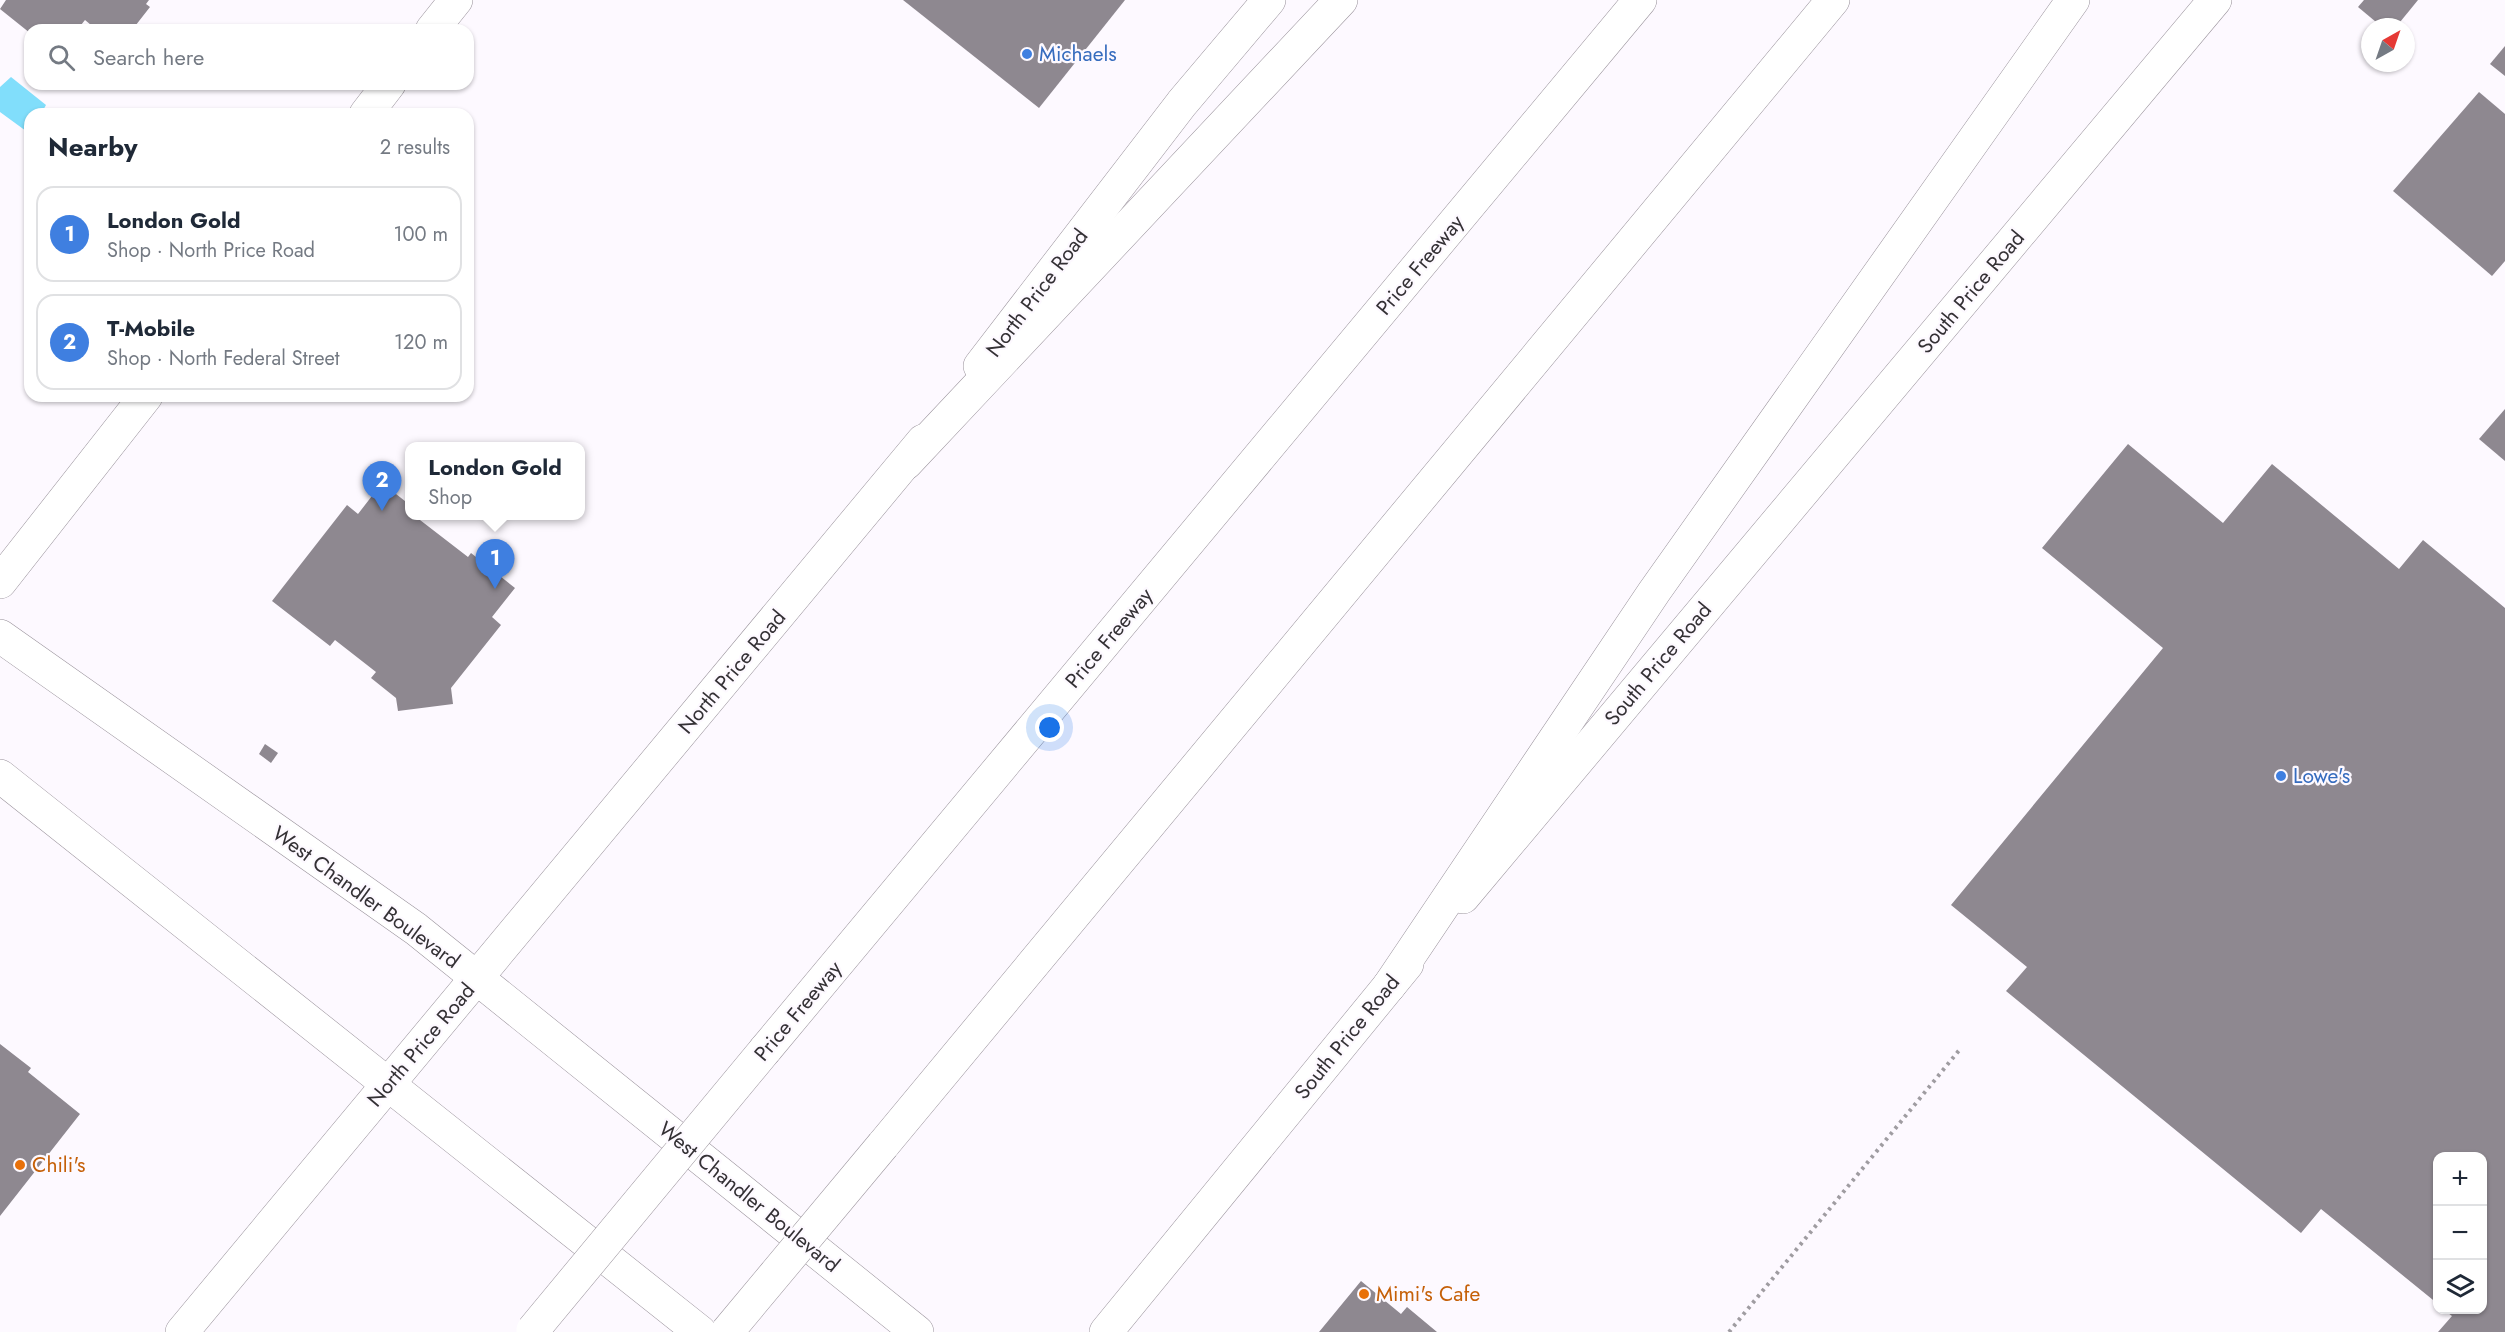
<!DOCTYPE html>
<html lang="en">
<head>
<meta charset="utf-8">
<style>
	:root { --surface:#fff; --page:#f2f2f3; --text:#1f2937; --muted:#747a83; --line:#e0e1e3; --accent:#1a73e8 }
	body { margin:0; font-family:Jost,sans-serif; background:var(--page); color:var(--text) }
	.controls { position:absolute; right:18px; bottom:18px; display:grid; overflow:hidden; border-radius:12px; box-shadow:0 2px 4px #0004 }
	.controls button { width:54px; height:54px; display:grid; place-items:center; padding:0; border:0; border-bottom:2px solid var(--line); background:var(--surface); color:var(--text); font:30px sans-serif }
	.compass { position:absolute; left:2361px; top:18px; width:54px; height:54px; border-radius:50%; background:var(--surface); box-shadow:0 2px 4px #0004; rotate:40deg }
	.you { position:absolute; left:1050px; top:728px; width:21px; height:21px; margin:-15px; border:4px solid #fff; border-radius:50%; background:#1a73e8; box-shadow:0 0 0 9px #1a73e833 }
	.badge { display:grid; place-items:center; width:39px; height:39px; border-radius:50%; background:var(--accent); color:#fff; font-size:20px; font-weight:700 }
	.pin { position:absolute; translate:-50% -50px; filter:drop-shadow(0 2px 3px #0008) }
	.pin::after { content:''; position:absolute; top:32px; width:21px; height:18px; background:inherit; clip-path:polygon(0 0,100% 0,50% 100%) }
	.popup { position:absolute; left:405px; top:442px; width:180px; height:78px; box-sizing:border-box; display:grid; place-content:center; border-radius:12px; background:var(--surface); filter:drop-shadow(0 2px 4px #0005); font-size:20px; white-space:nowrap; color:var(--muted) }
	.popup b { font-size:22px; color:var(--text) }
	.popup::after { content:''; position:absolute; left:50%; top:100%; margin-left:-12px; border:12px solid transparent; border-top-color:var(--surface) }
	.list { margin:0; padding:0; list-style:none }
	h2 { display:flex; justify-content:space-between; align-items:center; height:78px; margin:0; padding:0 24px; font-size:26px }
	h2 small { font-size:20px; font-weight:400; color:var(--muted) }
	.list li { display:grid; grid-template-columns:39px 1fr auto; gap:18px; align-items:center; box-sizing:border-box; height:96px; margin:0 12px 12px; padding:0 12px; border:2px solid var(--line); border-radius:18px }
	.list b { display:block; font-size:22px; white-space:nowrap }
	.list p { margin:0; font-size:20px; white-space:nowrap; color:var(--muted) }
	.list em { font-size:20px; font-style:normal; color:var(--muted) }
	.icon { flex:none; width:33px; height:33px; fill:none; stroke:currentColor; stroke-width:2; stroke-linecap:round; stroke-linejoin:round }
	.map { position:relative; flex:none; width:2505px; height:1332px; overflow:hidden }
	.search { position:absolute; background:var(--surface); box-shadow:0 2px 4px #0004; left:24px; top:24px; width:450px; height:66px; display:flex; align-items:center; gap:15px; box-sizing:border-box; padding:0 21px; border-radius:18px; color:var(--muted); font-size:22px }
	.panel { position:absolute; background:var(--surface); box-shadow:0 2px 4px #0004; left:24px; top:108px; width:450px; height:294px; border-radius:18px }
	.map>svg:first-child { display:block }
	.water { fill:#81defb }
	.building { fill:#8e8890 }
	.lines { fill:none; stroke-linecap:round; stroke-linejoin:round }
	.tertiary-casing { stroke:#9a939c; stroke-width:34 }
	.secondary-casing { stroke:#9a939c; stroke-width:34 }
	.motorway-casing { stroke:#9a939c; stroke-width:34 }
	.path { stroke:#9f9ca1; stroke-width:4; stroke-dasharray:3 4.5; stroke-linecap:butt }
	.tertiary { stroke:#fff; stroke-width:33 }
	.secondary { stroke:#fff; stroke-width:33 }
	.motorway { stroke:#fff; stroke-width:33 }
	.motorway-bridge-casing { stroke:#9a939c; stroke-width:34; stroke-linecap:butt }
	.motorway-bridge { stroke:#fff; stroke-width:33 }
	.shop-dot { fill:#3f7fe0; stroke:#fdf9ff; stroke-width:2 }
	.food-dot { fill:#e8710a; stroke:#fdf9ff; stroke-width:2 }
	.labels { text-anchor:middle; stroke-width:4.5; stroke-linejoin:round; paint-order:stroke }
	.shop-label { font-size:21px; fill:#366cbe; stroke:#fdf9ff; text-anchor:start }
	.street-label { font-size:21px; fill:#343135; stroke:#fdf9ff }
	.food-label { font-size:21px; fill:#c56008; stroke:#fdf9ff; text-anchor:start }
</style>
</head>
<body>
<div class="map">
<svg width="2505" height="1332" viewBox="0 0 2505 1332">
	<rect width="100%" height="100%" fill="#fdf9ff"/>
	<path class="water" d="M11,77l35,28 -5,9h-11v14l-4,3 -26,-19v-25z"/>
	<g class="building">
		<path d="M6,0h143l-3,4 4,3 -18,23h-35l-12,-10 -8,10h-47v3l-30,-24z"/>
		<path d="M903,0h222l-86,108z"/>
		<path d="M2364,0h54l-22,27h-14l-24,-20z"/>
		<path d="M2505,46v30l-15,-12z"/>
		<path d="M2479,92l26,22v147l-13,15 -99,-85z"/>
		<path d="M2505,409v52l-26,-22z"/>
		<path d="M2128,444l95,79 49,-59 127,105 24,-29 82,68v724h-67l14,-16 -8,-6h38v-154h-44v148l-117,-95 -20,24 -295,-242 21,-24 -76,-62 212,-257 -121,-100z"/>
		<path d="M382,483l28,22v11h14l-4,4 48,37 3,-4 44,35 -23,29 9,8 -50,63 2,16 -55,7 -2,-13 -25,-20 5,-6 -41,-32 -5,6 -58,-45 75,-96 11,9z"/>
		<path d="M265,744l13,9 -7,10 -12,-9z"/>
		<path d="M0,1044l31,24 -3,4 52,42 -80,102z"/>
		<path d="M1361,1281l40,33 6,-7 30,25h-118z"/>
	</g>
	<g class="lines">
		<g class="tertiary-casing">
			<g id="tertiary">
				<path d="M432,30l24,-30"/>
				<path d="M366,114l23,-30"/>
				<path d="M0,582l146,-186"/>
			</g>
		</g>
		<g class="secondary-casing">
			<g id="secondary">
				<path d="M980,366l202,-263 87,-103"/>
				<path d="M0,636l416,293 501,403"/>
				<path d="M0,776l700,556"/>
				<path d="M1463,897l752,-897"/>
				<path d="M182,1332l741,-891"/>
				<path d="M1106,1332l301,-368"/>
			</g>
		</g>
		<g class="motorway-casing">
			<g id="motorway">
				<path d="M906,463l435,-463"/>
				<path d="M1389,986l265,-394 419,-592"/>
				<path d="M765,1050l875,-1050"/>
				<path d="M883,1145l950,-1145"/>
			</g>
		</g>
		<path class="path" d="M1729,1332l232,-284"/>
		<use href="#tertiary" class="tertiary"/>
		<use href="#secondary" class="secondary"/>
		<use href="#motorway" class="motorway"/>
		<g class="motorway-bridge-casing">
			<g id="motorway-bridge">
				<path d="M533,1330l232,-280"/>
				<path d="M727,1332l156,-187"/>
			</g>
		</g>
		<use href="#motorway-bridge" class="motorway-bridge"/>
	</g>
	<g class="shop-dot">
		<circle cx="1027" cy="54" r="6"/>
		<circle cx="2281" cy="776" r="6"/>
	</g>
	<g class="food-dot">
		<circle cx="20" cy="1165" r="6"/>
		<circle cx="1364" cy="1294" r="6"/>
	</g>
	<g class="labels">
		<g class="shop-label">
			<text x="1039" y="61">Michaels</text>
			<text x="2293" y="783">Lowe's</text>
		</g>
		<g class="street-label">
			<text transform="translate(1420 265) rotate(-50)" y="7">Price Freeway</text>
			<text transform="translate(1971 292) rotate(-50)" y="7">South Price Road</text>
			<text transform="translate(1037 293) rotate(-53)" y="7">North Price Road</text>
			<text transform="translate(1109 638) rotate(-50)" y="7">Price Freeway</text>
			<text transform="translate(1658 664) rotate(-50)" y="7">South Price Road</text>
			<text transform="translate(732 672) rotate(-50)" y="7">North Price Road</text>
			<text transform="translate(366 897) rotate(36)" y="7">West Chandler Boulevard</text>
			<text transform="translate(798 1011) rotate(-50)" y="7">Price Freeway</text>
			<text transform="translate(1347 1037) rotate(-51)" y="7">South Price Road</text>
			<text transform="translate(421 1045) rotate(-50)" y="7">North Price Road</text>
			<text transform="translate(749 1197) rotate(39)" y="7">West Chandler Boulevard</text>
		</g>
		<g class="food-label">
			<text x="32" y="1172">Chili's</text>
			<text x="1376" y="1301">Mimi's Cafe</text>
		</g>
	</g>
</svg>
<div class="controls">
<button>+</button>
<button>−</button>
<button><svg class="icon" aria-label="layers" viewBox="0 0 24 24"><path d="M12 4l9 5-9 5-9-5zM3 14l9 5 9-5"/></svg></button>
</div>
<svg class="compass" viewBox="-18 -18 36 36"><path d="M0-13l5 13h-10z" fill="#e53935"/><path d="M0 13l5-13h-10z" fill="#747a83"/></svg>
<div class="you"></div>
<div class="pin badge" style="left:495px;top:589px;background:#3f7fe0">1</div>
<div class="popup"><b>London Gold</b>Shop</div>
<div class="pin badge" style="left:382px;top:511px;background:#3f7fe0">2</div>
<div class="search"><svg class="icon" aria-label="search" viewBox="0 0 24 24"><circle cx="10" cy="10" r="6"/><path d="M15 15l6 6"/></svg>Search here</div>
<section class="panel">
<h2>Nearby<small>2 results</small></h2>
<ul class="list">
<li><span class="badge" style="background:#3f7fe0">1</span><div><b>London Gold</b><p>Shop · North Price Road</p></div><em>100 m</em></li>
<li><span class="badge" style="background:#3f7fe0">2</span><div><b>T-Mobile</b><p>Shop · North Federal Street</p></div><em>120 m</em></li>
</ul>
</section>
</div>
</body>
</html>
